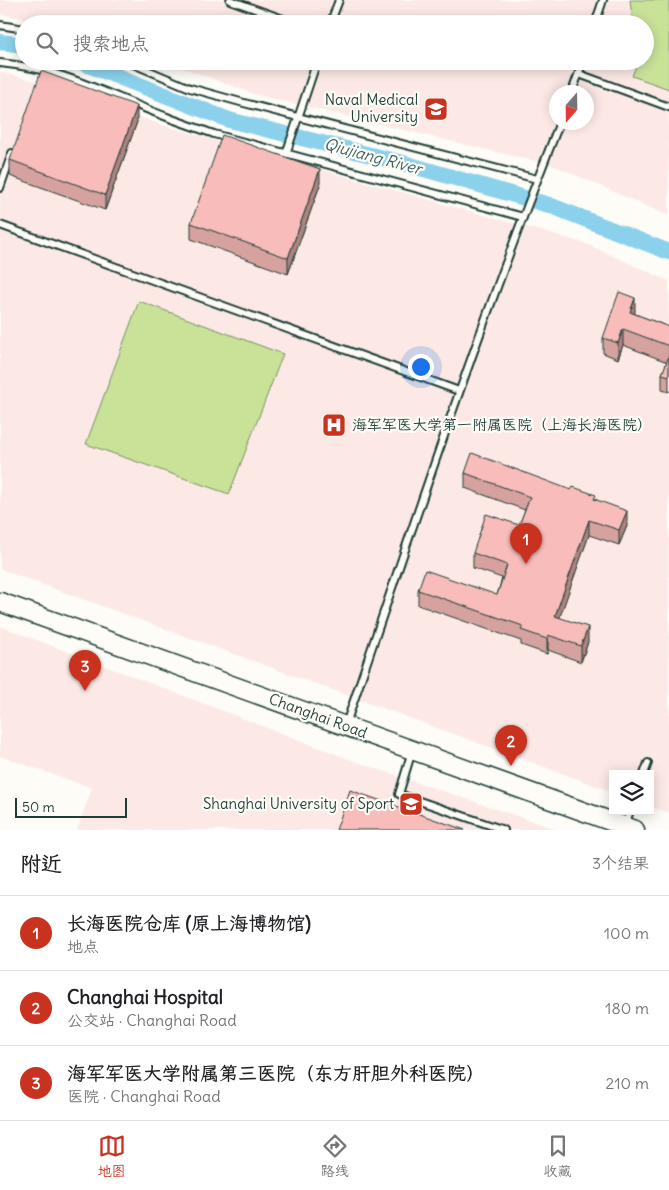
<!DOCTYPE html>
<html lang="zh">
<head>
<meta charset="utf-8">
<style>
	:root { --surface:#fff; --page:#f6f6f6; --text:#202124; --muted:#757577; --line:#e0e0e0; --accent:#c8321e }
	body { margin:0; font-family:Delius,"LXGW WenKai TC",sans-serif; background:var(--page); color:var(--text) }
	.controls { position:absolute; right:15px; bottom:15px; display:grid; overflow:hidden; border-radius:0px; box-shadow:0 2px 12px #0003 }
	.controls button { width:45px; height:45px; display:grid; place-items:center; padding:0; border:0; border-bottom:1px solid var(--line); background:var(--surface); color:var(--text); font:25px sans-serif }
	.compass { position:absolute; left:549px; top:85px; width:45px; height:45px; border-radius:50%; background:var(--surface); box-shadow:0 2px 12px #0003; rotate:200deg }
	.scale { position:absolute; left:15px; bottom:12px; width:112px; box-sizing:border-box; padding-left:5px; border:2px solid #1f3d34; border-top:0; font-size:14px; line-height:18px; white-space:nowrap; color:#1f3d34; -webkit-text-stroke:4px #fdfcf7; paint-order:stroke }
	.you { position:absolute; left:420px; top:366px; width:18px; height:18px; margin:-12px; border:4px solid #fff; border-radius:50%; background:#1a73e8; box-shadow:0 0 0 8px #1a73e833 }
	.badge { display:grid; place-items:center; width:32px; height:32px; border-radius:50%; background:var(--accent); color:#fff; font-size:16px; font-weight:700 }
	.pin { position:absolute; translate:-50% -41px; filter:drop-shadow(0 1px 2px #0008) }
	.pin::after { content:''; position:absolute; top:26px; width:18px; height:15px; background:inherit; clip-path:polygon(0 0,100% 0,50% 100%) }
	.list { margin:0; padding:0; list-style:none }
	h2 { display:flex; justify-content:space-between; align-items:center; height:65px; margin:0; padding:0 20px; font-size:21px }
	h2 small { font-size:16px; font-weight:400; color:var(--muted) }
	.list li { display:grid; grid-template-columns:32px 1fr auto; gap:15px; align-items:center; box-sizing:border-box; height:75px; padding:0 20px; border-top:1px solid var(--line) }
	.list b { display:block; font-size:19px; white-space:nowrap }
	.list p { margin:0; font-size:16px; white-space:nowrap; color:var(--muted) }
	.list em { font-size:16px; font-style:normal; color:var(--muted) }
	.icon { flex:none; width:28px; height:28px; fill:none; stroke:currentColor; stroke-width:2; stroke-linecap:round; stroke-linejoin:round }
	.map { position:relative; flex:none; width:669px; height:830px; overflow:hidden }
	.search { position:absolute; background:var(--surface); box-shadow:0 2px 12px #0003; left:15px; right:15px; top:15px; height:55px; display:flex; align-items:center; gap:12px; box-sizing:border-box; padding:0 18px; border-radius:28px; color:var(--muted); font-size:19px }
	.sheet { height:290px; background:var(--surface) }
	nav { display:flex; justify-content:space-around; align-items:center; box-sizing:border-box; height:70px; border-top:1px solid var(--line); background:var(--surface); font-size:14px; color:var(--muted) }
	nav a { display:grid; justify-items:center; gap:2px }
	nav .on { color:var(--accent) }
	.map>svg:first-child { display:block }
	.built { fill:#fce9e5; fill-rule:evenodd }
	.green { fill:#c9e298; stroke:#749066 }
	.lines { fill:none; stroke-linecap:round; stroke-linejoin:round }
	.canal { stroke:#8bd1ec; stroke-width:16 }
	.lane-casing { stroke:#1f3d34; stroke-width:10 }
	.secondary-casing { stroke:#1f3d34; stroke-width:21 }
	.lane { stroke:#fdfcf7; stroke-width:6 }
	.secondary { stroke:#fdfcf7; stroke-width:18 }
	.wall { fill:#d5a2a0; stroke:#1f3d34 }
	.shaded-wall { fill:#ae8482; stroke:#1f3d34 }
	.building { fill:#f8bcba; stroke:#1f3d34 }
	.labels { text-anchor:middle; stroke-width:4.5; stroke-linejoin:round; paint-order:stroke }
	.poi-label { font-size:15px; fill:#1f3d34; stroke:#fdfcf7; text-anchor:end }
	.street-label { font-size:15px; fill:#1f3d34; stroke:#fdfcf7 }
	.water-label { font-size:16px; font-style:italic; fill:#3a6262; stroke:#fdfcf7 }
</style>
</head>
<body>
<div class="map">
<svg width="669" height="830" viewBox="0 0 669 830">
	<rect width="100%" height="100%" fill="#fdfcf7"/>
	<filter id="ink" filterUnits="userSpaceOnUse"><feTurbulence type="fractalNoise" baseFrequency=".02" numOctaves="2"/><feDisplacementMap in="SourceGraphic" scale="10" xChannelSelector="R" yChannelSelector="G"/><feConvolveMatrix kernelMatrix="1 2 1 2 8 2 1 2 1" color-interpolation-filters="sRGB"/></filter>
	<g filter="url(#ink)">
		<g class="built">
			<path d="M0,0h669v216l-114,-50 -298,-71 -93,-34h481v-37h-595l-50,-10zM556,92h30v30h-30z"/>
			<path d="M0,72l48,12 114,41 422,118 85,38v532l-19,-7v-32h-37v18l-613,-223z"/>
			<path d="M0,626l357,136 201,68h-481l15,-42 -92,-32z"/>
		</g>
		<g class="green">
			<path d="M630,0h39v89l-37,-13 6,-15h7v-37h-12z"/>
			<path d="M139,301l144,53 -54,140 -143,-50z"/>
		</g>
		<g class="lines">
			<g class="canal">
				<path d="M0,42l24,3"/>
				<path d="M78,61l151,59 174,43 146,42 120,47"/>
			</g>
			<g class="lane-casing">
				<g id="lane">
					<path d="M230,0l67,24"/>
					<path d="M330,24l9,-24"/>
					<path d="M595,24l8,-24"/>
					<path d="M0,25l24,4"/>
					<path d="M126,61l64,27 54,15 293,76"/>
					<path d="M0,63c64,6 108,32 167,54 15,6 31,11 47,17l309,83"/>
					<path d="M579,74l90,33"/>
					<path d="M572,92l11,-31"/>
					<path d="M286,154l31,-93"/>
					<path d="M0,188l12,-35"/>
					<path d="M0,225l459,166"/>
					<path d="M346,724c68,-201 135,-404 214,-602"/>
					<path d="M412,751l-13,43 105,36"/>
					<path d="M644,774l4,-11"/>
					<path d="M625,825l5,-14"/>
				</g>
			</g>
			<g class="secondary-casing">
				<path id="secondary" d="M0,602l635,228"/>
			</g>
			<use href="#lane" class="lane"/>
			<use href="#secondary" class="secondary"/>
		</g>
		<g class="wall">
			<path d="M137,122l-32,88 -95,-34v-16z"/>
			<path d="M320,185l-32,89 -97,-35v-16z"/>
			<path d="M635,314l34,13v65l-7,-2v-16l5,-12 -44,-17 -5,14 -15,-6v-15z"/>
			<path d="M465,473l131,26 31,27 -8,19 -30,-10 -30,82 29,25 -7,20 -33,-12 -1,4 -26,-9v-4l-103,-36v-15l79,5 5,-17 -29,-10v-15l46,-28 6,-15 -60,-22z"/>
		</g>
		<g class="shaded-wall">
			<path d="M137,106v16l-32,88v-15z"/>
			<path d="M320,169v16l-32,89v-16z"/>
			<path d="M635,298v16l-5,-2z"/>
			<path d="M623,329v16l-5,14v-16z"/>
			<path d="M627,511v15l-8,19v-15z"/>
			<path d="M589,520v15l-34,96v-15z"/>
			<path d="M588,627v15l-7,20v-16z"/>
			<path d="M548,635v15l-1,4v-15z"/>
		</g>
		<g class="building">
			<path d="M41,71l96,35 -32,89 -95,-35z"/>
			<path d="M222,135l98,34 -32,89 -97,-35z"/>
			<path d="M619,292l16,6 -5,14 39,15v19l-46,-17 -5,14 -15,-5z"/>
			<path d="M669,356v20l-7,-2z"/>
			<path d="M472,453l99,37 2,-3 23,8 -2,4 33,12 -8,19 -30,-10 -34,96 33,11 -7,19 -33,-11 -1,4 -26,-9 2,-4 -105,-36 7,-20 72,25 10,-30 -34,-12 13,-39 33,11 11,-28 -65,-24z"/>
			<path d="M350,790l115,40h-129z"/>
		</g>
	</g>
	<defs>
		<g id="university-square" transform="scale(1.25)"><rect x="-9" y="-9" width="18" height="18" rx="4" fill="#c8321e" stroke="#fdfcf7"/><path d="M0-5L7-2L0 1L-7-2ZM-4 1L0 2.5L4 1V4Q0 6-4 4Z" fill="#fff"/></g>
		<g id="hospital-square" transform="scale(1.25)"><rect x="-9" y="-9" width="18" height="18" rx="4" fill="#c8321e" stroke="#fdfcf7"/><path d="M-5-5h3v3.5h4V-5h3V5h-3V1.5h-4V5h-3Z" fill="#fff"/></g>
	</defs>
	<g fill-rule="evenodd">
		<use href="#university-square" x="436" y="109"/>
		<use href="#hospital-square" x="334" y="425"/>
		<use href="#university-square" x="411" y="804"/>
	</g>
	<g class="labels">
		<g class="poi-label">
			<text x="418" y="105">Naval Medical<tspan x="418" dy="17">University</tspan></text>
			<text x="352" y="430" text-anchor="start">海军军医大学第一附属医院（上海长海医院）</text>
			<text x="394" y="809">Shanghai University of Sport</text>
		</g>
		<g class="street-label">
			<text transform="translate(318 716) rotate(20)" y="5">Changhai Road</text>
		</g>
		<g class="water-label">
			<text transform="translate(373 156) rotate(15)" y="6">Qiujiang River</text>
		</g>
	</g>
</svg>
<div class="controls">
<button><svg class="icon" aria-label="layers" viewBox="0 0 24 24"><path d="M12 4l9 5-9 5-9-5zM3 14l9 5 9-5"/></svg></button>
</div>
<svg class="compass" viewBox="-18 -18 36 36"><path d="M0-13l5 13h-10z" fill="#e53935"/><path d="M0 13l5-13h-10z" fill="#757577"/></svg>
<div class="scale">50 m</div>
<div class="you"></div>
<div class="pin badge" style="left:526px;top:564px">1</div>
<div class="pin badge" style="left:511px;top:766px">2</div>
<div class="pin badge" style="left:85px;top:691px">3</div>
<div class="search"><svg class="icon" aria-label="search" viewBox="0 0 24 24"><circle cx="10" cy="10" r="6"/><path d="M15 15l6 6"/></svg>搜索地点</div>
</div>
<section class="sheet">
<h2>附近<small>3个结果</small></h2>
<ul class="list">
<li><span class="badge">1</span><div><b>长海医院仓库 (原上海博物馆)</b><p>地点</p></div><em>100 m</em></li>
<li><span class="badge">2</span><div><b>Changhai Hospital</b><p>公交站 · Changhai Road</p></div><em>180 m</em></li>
<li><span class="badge">3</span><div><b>海军军医大学附属第三医院（东方肝胆外科医院）</b><p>医院 · Changhai Road</p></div><em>210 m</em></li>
</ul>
</section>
<nav>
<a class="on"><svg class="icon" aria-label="map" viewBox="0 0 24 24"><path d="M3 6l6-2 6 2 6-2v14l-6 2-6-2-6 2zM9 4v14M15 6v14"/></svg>地图</a>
<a><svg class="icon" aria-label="directions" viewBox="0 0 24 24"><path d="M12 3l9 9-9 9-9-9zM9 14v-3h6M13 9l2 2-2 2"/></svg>路线</a>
<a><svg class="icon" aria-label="saved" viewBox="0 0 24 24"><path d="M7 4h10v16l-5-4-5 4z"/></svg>收藏</a>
</nav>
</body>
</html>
